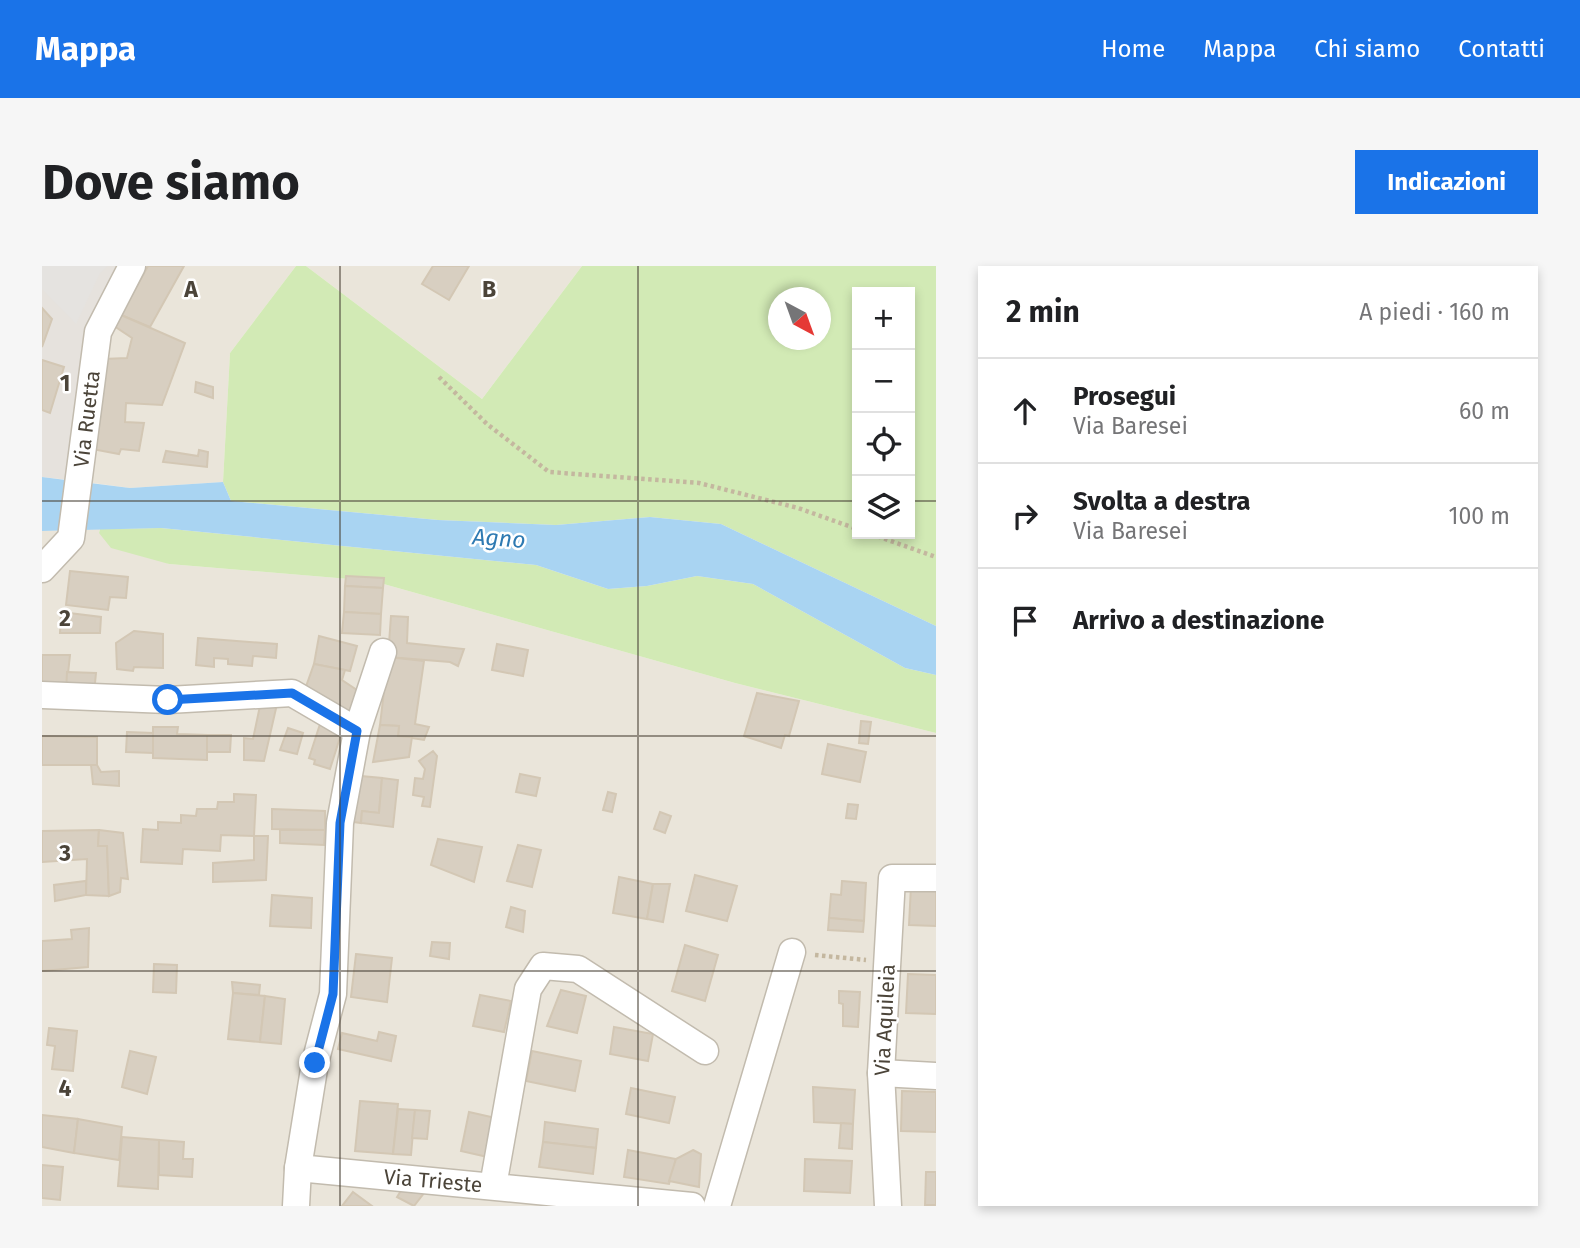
<!DOCTYPE html>
<html lang="it">
<head>
<meta charset="utf-8">
<style>
	:root { --surface:#fff; --page:#f6f6f6; --text:#202124; --muted:#757577; --line:#e0e0e0; --accent:#1a73e8 }
	body { margin:0; font-family:"Fira Sans",sans-serif; background:var(--page); color:var(--text) }
	.controls { position:absolute; right:21px; top:21px; display:grid; overflow:hidden; border-radius:0px; box-shadow:0 4px 10px #0003 }
	.controls button { width:63px; height:63px; display:grid; place-items:center; padding:0; border:0; border-bottom:2px solid var(--line); background:var(--surface); color:var(--text); font:35px sans-serif }
	.compass { position:absolute; left:726px; top:21px; width:63px; height:63px; border-radius:50%; background:var(--surface); box-shadow:0 4px 10px #0003; rotate:139deg }
	.stop { position:absolute; width:21px; height:21px; margin:-16px; border:5px solid #1a73e8; border-radius:50%; background:#fff }
	.stop.end { background:#1a73e8; border-color:#fff; box-shadow:0 2px 7px #0008 }
	.list { margin:0; padding:0; list-style:none }
	h2 { display:flex; justify-content:space-between; align-items:center; height:91px; margin:0; padding:0 28px; font-size:30px }
	h2 small { font-size:23px; font-weight:400; color:var(--muted) }
	.list li { display:grid; grid-template-columns:46px 1fr auto; gap:21px; align-items:center; box-sizing:border-box; height:105px; padding:0 28px; border-top:2px solid var(--line) }
	.list b { display:block; font-size:26px; white-space:nowrap }
	.list p { margin:0; font-size:23px; white-space:nowrap; color:var(--muted) }
	.list em { font-size:23px; font-style:normal; color:var(--muted) }
	.icon { flex:none; width:38px; height:38px; fill:none; stroke:currentColor; stroke-width:2; stroke-linecap:round; stroke-linejoin:round }
	.map { position:relative; flex:none; width:894px; height:940px; overflow:hidden; border-radius:0px }
	header { display:flex; align-items:center; gap:42px; box-sizing:border-box; height:98px; padding:0 35px; background:var(--accent); color:#fff }
	header strong { font-size:33px }
	nav { display:flex; gap:38px; margin-inline-start:auto; font-size:24px }
	.intro { display:flex; align-items:center; justify-content:space-between; box-sizing:border-box; height:168px; padding:0 42px }
	h1 { margin:0; font-size:49px }
	.button { padding:18px 32px; border-radius:0px; background:var(--accent); color:#fff; font-size:24px; font-weight:700 }
	main { display:flex; gap:42px; padding:0 42px }
	aside { flex:1; background:var(--surface); border-radius:0px; box-shadow:0 4px 10px #0003 }
	.map>svg:first-child { display:block }
	.residential { fill:#eae5da }
	.industrial { fill:#e6e2dd }
	.green { fill:#d2eab5; fill-rule:evenodd }
	.parking { fill:#e5e3e0 }
	.water { fill:#a9d4f2 }
	.building { fill:#d8cfc1; stroke:#d3c7b4; stroke-width:2 }
	.lines { fill:none; stroke-linecap:round; stroke-linejoin:round }
	.street-casing { stroke:#c2bbae; stroke-width:29 }
	.path { stroke:#c4b79f; stroke-width:4.5; stroke-dasharray:3.5 3.5; stroke-linecap:butt }
	.street { stroke:#fff; stroke-width:26 }
	.route { stroke:#1a73e8; stroke-width:9 }
	.grid { fill:none; stroke:#4b4439; stroke-width:2; stroke-opacity:0.55 }
	.labels { text-anchor:middle; stroke-width:5; stroke-linejoin:round; paint-order:stroke }
	.street-label { font-size:21px; fill:#4b4439; stroke:#fff }
	.water-label { font-size:23px; font-style:italic; fill:#2e7ab2; stroke:#fff }
	.grid-label { font-size:23px; text-anchor:middle; font-weight:bold; fill:#4b4439; stroke:#fff; stroke-width:5; stroke-linejoin:round; paint-order:stroke }
</style>
</head>
<body>
<header>
<strong>Mappa</strong>
<nav><a>Home</a><a>Mappa</a><a>Chi siamo</a><a>Contatti</a></nav>
</header>
<div class="intro"><h1>Dove siamo</h1><a class="button">Indicazioni</a></div>
<main>
<div class="map">
<svg width="894" height="940" viewBox="0 0 894 940">
	<rect width="100%" height="100%" fill="#f6f3ec"/>
	<g class="residential">
		<path d="M89,0h165l-66,87 -7,129 -93,6 -52,-7 13,-133z"/>
		<path d="M264,0h276l-100,133z"/>
		<path d="M58,263l-1,4 70,31 204,17 362,102 201,50v473h-894v-675z"/>
	</g>
	<path class="industrial" d="M0,0h89l-40,82 -13,133 -36,-4z"/>
	<g class="green">
		<path d="M254,0h10l176,133 100,-133h354v360l-215,-102 -71,-7 -94,8 -118,-5 -207,-19 -8,-19 7,-129zM815,26h53v242h-53zM736,32h42v42h-42z"/>
		<path d="M119,262l375,37 72,24 39,-3 50,-10 56,8 152,84 31,7v58l-201,-50 -362,-102 -204,-17 -58,-16 -12,-15 1,-4z"/>
	</g>
	<path class="parking" d="M0,0h66l-8,7 -24,51 -34,-35z"/>
	<path class="water" d="M0,211l88,11 93,-6 8,19 207,19 118,5 94,-8 71,7 215,102v49l-31,-7 -152,-84 -56,-8 -50,10 -39,3 -72,-24 -375,-37 -119,3z"/>
	<g class="building">
		<path d="M106,0h36l-34,61 -29,-12z"/>
		<path d="M391,0h36l-20,34 -27,-16z"/>
		<path d="M0,42l10,11 -10,28z"/>
		<path d="M79,49l64,28 -23,62 -36,-2 -1,19 19,1 -5,28 -18,-2 -2,5 -27,-5 12,-90 23,-1 5,-20 -18,-12z"/>
		<path d="M0,94l22,7 -14,46 -8,-3z"/>
		<path d="M154,116l17,5v11l-18,-6z"/>
		<path d="M157,184l9,2 -1,15 -44,-5 3,-11 32,5z"/>
		<path d="M28,305l58,6 -2,21 -16,-1 -2,13 -42,-5z"/>
		<path d="M304,310l38,2 -1,10 -38,-2z"/>
		<path d="M303,320l38,2 -2,26 -37,-2z"/>
		<path d="M19,346l40,5 -1,16h-40z"/>
		<path d="M302,346l37,2 -1,21 -38,-2z"/>
		<path d="M349,350l17,1 -1,26 57,6 -6,17 -8,-4 -62,-5z"/>
		<path d="M92,365l29,3v34l-29,-1 -1,4 -16,-2 -1,-26z"/>
		<path d="M277,370l38,10 -7,25 -36,-7z"/>
		<path d="M156,372l79,6 -1,14 -23,-2 -1,10 -24,-2v-5l-14,-1v9l-18,-2z"/>
		<path d="M455,378l31,6 -5,26 -31,-6z"/>
		<path d="M0,389h28l-4,37 -24,-1z"/>
		<path d="M346,391l36,4 -9,63 14,3 -5,13 -26,-4 1,-10 -19,-1z"/>
		<path d="M272,398l31,6 -3,10 21,14 -13,25 -47,-24z"/>
		<path d="M25,406l29,1 -2,20 -28,-1z"/>
		<path d="M715,427l42,8 -10,35 -4,-1 -4,13 -37,-12z"/>
		<path d="M219,435l16,3 -13,57 -20,-1v-22l9,1z"/>
		<path d="M279,455l22,7 -13,41 -16,-5 1,-4 -6,-2z"/>
		<path d="M819,455l10,1 -3,22 -9,-1z"/>
		<path d="M338,459l19,1 -1,10 14,1 -3,20 -36,5z"/>
		<path d="M111,461h25l-1,7 30,1v25l-54,-2z"/>
		<path d="M246,462l15,5 -6,21 -17,-4z"/>
		<path d="M85,466l26,1v20l-27,-1z"/>
		<path d="M165,469h24l-1,17h-23z"/>
		<path d="M0,470l55,1v28h-55z"/>
		<path d="M786,478l38,8 -6,30 -38,-8z"/>
		<path d="M391,485l4,5 -7,51 -8,-1 2,-9 -11,-2 2,-17 8,1 2,-10 -6,-8z"/>
		<path d="M49,499h6l4,7 18,-1v15l-26,-2z"/>
		<path d="M478,508l20,4 -4,18 -20,-4z"/>
		<path d="M308,509l32,3 -3,35 -17,-2 -1,12 -15,-2z"/>
		<path d="M340,512l16,2 -5,47 -32,-4 1,-12 17,2z"/>
		<path d="M566,526l8,2 -4,18 -9,-2z"/>
		<path d="M192,528l22,1 -2,41 -33,-1 -1,16 -37,-2 -1,15 -41,-2 2,-33 15,1v-8l23,1v-8l15,1 1,-7h20l1,-7h16z"/>
		<path d="M806,538l10,1 -2,14 -10,-1z"/>
		<path d="M230,543l53,2v19l-53,-1z"/>
		<path d="M618,546l11,4 -6,17 -11,-4z"/>
		<path d="M57,564l-1,16h9l2,50 -23,-1 1,-36 -45,3v-31z"/>
		<path d="M57,564l24,3 5,46 -7,-1 -1,14 -11,4 -2,-50h-9z"/>
		<path d="M238,564h45l-1,15 -44,-2z"/>
		<path d="M212,570h14l-2,44 -53,2v-19l41,-3z"/>
		<path d="M396,573l44,8 -8,35 -43,-17z"/>
		<path d="M476,579l23,5 -9,37 -25,-6z"/>
		<path d="M653,609l42,11 -10,35 -41,-10z"/>
		<path d="M577,611l34,7 -6,35 -34,-6z"/>
		<path d="M44,615v14l-31,6 -1,-16z"/>
		<path d="M800,615l24,2 -2,38 -35,-3 2,-24 10,1z"/>
		<path d="M611,618h17l-7,38 -16,-3z"/>
		<path d="M869,620l25,1v39l-27,-1z"/>
		<path d="M230,629l40,3 -1,30 -41,-2z"/>
		<path d="M469,641l14,4 -2,21 -17,-5z"/>
		<path d="M787,652l35,3 -1,11 -35,-2z"/>
		<path d="M47,662l-1,39 -46,4v-30l30,-2 -1,-9z"/>
		<path d="M390,676l18,1 -1,16 -19,-3z"/>
		<path d="M643,679l33,10 -13,46 -33,-10z"/>
		<path d="M314,688l36,4 -5,44 -36,-5z"/>
		<path d="M112,698l23,1 -1,28 -23,-1z"/>
		<path d="M866,708l28,1v39l-30,-1z"/>
		<path d="M190,716l28,3 -1,10 -26,-2z"/>
		<path d="M519,724l25,6 -9,37 -30,-7z"/>
		<path d="M797,725l21,1 -2,35 -15,-1v-22l-4,-1z"/>
		<path d="M191,727l32,3 -5,46 -32,-3z"/>
		<path d="M438,729l31,6 -7,31 -31,-6z"/>
		<path d="M223,730l20,3 -4,45 -21,-2z"/>
		<path d="M572,761l39,7 -5,27 -38,-7z"/>
		<path d="M7,762l28,3 -4,40 -21,-2 3,-23 -8,-1z"/>
		<path d="M337,766l17,4 -5,25 -53,-12 4,-16 35,8z"/>
		<path d="M88,785l26,6 -9,37 -25,-7z"/>
		<path d="M490,785l49,10 -6,30 -49,-10z"/>
		<path d="M771,821l42,3 -2,34 -39,-2z"/>
		<path d="M589,822l44,9 -6,26 -43,-9z"/>
		<path d="M860,825l34,1v40l-35,-1z"/>
		<path d="M318,835l38,3 -5,50 -38,-3z"/>
		<path d="M356,843l17,1 -4,45 -18,-1z"/>
		<path d="M373,844l15,1 -3,28 -15,-1z"/>
		<path d="M427,846l31,7 -8,39 -31,-7z"/>
		<path d="M0,849l36,4 -4,34 -32,-6z"/>
		<path d="M36,853l44,8 -3,33 -45,-7z"/>
		<path d="M503,856l53,7 -2,19 -53,-6z"/>
		<path d="M799,857l12,1 -1,25 -13,-1z"/>
		<path d="M80,871l37,3 -1,49 -40,-3z"/>
		<path d="M117,874l25,2 -1,17h10l-1,18 -33,-2z"/>
		<path d="M501,876l53,6 -3,26 -54,-7z"/>
		<path d="M586,884l48,9 -7,25 -45,-7z"/>
		<path d="M651,884l8,4 -2,33 -30,-6 7,-22z"/>
		<path d="M763,893l47,2 -2,32 -46,-2z"/>
		<path d="M0,899l21,2 -3,33 -18,-2z"/>
		<path d="M884,906h10v33h-11z"/>
		<path d="M363,918l19,9 -10,13 -17,-9z"/>
		<path d="M311,926l19,14h-30z"/>
	</g>
	<g class="lines">
		<g class="street-casing">
			<g id="street">
				<path d="M0,303l29,-31 27,-206 34,-66"/>
				<path d="M0,429l126,5 124,-7 65,38 -17,92 -7,171 -18,69 -17,105 -2,38"/>
				<path d="M315,465l26,-79"/>
				<path d="M839,807l55,3"/>
				<path d="M256,902l394,38"/>
				<path d="M451,920l35,-197 15,-23 35,3 127,82"/>
				<path d="M675,940l75,-254"/>
				<path d="M846,940l-7,-133 11,-195h44"/>
			</g>
		</g>
		<g class="path">
			<path d="M397,111l48,47 62,48 150,11 99,25 59,21"/>
			<path d="M829,268l65,23"/>
			<path d="M773,689l51,5"/>
		</g>
		<use href="#street" class="street"/>
	</g>
	<g class="lines">
		<path class="route" d="M126,434l124,-7 65,38 -17,92 -7,171 -18,69"/>
	</g>
	<path class="grid" d="M298,0v940M596,0v940M0,235h815M868,235h26M0,470h894M0,705h894"/>
	<g class="labels">
		<g class="street-label">
			<text transform="translate(45 153) rotate(-83)" y="7">Via Ruetta</text>
			<text transform="translate(843 754) rotate(-87)" y="7">Via Aquileia</text>
			<text transform="translate(391 915) rotate(5)" y="7">Via Trieste</text>
		</g>
		<g class="water-label">
			<text transform="translate(457 272) rotate(4)" y="8">Agno</text>
		</g>
	</g>
	<g class="grid-label">
		<text x="149" y="31">A</text>
		<text x="447" y="31">B</text>
		<text x="23" y="125">1</text>
		<text x="23" y="360">2</text>
		<text x="23" y="595">3</text>
		<text x="23" y="830">4</text>
	</g>
</svg>
<div class="controls">
<button>+</button>
<button>−</button>
<button><svg class="icon" aria-label="locate" viewBox="0 0 24 24"><circle cx="12" cy="12" r="6"/><path d="M12 2v4M12 18v4M2 12h4M18 12h4"/></svg></button>
<button><svg class="icon" aria-label="layers" viewBox="0 0 24 24"><path d="M12 4l9 5-9 5-9-5zM3 14l9 5 9-5"/></svg></button>
</div>
<svg class="compass" viewBox="-18 -18 36 36"><path d="M0-13l5 13h-10z" fill="#e53935"/><path d="M0 13l5-13h-10z" fill="#757577"/></svg>
<div class="stop" style="left:126px;top:434px"></div>
<div class="stop end" style="left:273px;top:797px"></div>
</div>
<aside>
<h2>2 min<small>A piedi · 160 m</small></h2>
<ul class="list">
<li><svg class="icon" aria-label="ahead" viewBox="0 0 24 24"><path d="M12 20V5M6 11l6-6 6 6"/></svg><div><b>Prosegui</b><p>Via Baresei</p></div><em>60 m</em></li>
<li><svg class="icon" aria-label="right" viewBox="0 0 24 24"><path d="M7 20v-9h11M14 6l5 5-5 5"/></svg><div><b>Svolta a destra</b><p>Via Baresei</p></div><em>100 m</em></li>
<li><svg class="icon" aria-label="arrive" viewBox="0 0 24 24"><path d="M6 21V4h12l-3 4 3 4H6"/></svg><div><b>Arrivo a destinazione</b></div></li>
</ul>
</aside>
</main>
</body>
</html>
